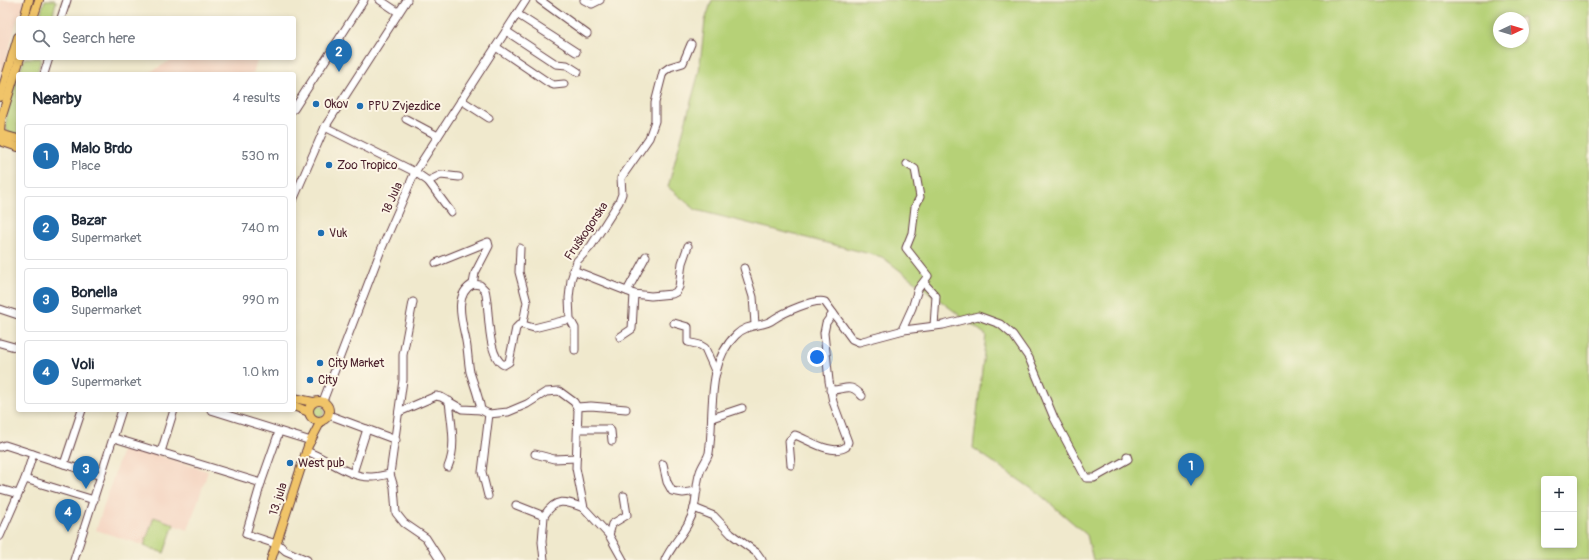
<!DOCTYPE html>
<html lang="en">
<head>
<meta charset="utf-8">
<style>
	:root { --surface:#fff; --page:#f2f2f3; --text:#1f2937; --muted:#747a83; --line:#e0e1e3; --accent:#1f6fb2 }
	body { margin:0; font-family:Pangolin,sans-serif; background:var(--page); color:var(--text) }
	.controls { position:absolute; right:12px; bottom:12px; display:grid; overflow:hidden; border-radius:4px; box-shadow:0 2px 6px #0003 }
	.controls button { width:36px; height:36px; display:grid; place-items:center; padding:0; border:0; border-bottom:1px solid var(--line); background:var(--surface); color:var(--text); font:20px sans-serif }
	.compass { position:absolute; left:1493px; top:12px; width:36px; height:36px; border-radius:50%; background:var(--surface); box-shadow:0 2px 6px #0003; rotate:86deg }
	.you { position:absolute; left:817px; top:357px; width:14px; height:14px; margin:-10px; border:3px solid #fff; border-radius:50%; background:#1a73e8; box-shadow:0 0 0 6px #1a73e833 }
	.badge { display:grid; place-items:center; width:26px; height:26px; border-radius:50%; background:var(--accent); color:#fff; font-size:13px; font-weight:700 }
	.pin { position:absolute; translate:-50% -33px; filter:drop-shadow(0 1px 2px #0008) }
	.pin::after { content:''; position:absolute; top:21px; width:14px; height:12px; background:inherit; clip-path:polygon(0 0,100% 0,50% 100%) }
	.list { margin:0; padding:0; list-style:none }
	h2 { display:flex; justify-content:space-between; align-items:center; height:52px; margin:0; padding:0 16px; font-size:17px }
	h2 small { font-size:13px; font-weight:400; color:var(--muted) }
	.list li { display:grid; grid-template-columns:26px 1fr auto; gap:12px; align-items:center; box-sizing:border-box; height:64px; margin:0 8px 8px; padding:0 8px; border:1px solid var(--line); border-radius:4px }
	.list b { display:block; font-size:15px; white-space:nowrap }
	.list p { margin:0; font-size:13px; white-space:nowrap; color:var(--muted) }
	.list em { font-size:13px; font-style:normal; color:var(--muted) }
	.icon { flex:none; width:22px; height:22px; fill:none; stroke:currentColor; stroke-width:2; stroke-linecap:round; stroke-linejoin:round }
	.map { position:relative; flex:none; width:1589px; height:560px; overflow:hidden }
	.search { position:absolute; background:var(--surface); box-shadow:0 2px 6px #0003; left:16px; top:16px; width:280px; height:44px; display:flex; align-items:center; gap:10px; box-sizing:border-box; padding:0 14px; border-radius:4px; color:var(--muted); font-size:15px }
	.panel { position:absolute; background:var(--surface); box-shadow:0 2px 6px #0003; left:16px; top:72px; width:280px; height:340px; border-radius:4px }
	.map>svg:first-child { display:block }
	.built { fill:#f4d3c0 }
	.green { fill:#b6d177; stroke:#807851; fill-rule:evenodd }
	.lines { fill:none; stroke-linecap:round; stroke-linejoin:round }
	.minor-casing { stroke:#633d43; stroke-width:9 }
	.major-casing { stroke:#633d43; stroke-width:10 }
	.minor { stroke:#fff; stroke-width:7 }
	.major { stroke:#f0c469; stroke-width:8 }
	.poi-dot { fill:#1f6fb2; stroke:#fcf5e5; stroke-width:1.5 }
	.labels { text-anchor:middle; stroke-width:4; stroke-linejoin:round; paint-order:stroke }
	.poi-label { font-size:12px; fill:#4a1f2b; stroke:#fcf5e5; text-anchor:start }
	.street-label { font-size:12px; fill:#4a1f2b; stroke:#fcf5e5 }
</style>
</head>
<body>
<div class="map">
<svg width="1589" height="560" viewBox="0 0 1589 560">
	<rect width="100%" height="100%" fill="#fcf5e5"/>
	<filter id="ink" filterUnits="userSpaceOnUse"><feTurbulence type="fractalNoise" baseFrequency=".025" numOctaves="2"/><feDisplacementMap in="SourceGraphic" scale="8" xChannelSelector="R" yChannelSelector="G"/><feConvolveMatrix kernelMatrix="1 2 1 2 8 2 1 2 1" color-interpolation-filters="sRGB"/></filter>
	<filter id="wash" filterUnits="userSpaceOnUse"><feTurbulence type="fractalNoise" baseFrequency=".012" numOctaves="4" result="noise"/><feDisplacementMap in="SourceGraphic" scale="16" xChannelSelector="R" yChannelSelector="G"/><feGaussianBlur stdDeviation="0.9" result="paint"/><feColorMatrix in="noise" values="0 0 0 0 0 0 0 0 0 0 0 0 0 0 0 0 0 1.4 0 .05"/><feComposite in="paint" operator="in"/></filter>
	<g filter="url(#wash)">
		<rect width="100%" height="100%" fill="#f0e9cd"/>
		<g class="built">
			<path d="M0,0h25l-5,18h-2l-18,63z"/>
			<path d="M175,58h83l-5,16h-106z"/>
			<path d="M124,444l84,27 -20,59 -18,-6 -9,27 -65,-21z"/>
		</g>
		<g class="green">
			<path d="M45,0h10l1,2 -4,16h-13z"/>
			<path d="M712,0h877v560h-496l-6,-25 -49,-42 -65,-45 13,-113 -104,-78 -186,-47 -28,-23 31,-115 6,-51zM1499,18h24v24h-24zM1544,479h30v66h-30z"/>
			<path d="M25,58h16l-4,16h-18z"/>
			<path d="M18,78v58c-2,0 -7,-1 -9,-3 -9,-9 5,-43 9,-55z"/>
			<circle cx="319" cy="411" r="5.5"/>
			<path d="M154,517l20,7 -10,29 -20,-7z"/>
		</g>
	</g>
	<g filter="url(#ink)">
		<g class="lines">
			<g class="minor-casing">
				<g id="minor">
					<path d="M380,0l18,12"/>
					<path d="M540,0l47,34"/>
					<path d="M584,0l8,4 8,-4"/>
					<path d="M517,14l59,38"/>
					<path d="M61,18l6,-18"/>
					<path d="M506,31l50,33 11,1 11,7"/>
					<path d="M496,47l53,36 5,2 10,-1"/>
					<path d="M44,74l5,-16"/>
					<path d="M461,100l28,18"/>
					<path d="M294,109l70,-109"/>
					<path d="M406,119l32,17"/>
					<path d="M325,127l90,45 13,9 13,-6 18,2"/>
					<path d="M428,181l23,31"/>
					<path d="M294,198l31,-71 82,-127"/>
					<path d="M520,248l-1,24 8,30 -4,21"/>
					<path d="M436,263l52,-21 1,4 -14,27 -2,11"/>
					<path d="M744,268l9,29 2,27"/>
					<path d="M573,270l61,24 17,2 21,-2 4,-2 3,-5 3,-24 6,-17"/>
					<path d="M924,283l12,13 -2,30"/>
					<path d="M627,291l19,-35"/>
					<path d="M413,302l-10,53v25l-13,94 4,13 2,26 8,10 22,15 14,22"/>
					<path d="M0,309l18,6"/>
					<path d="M570,319l5,9v22"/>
					<path d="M674,323l14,4v15l12,3 5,3 11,25"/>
					<path d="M902,330l10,-22 6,-19 10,-13 -22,-28 6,-15 3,-26 5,-10 -5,-28 -8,-5"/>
					<path d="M620,337l12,-8 2,-35"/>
					<path d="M0,343l18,5"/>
					<path d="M830,390c15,1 19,-9 32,6"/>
					<path d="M323,401l58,-151 34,-78 111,-172"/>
					<path d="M577,407l14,-1 35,3"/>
					<path d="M211,410l100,31"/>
					<path d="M481,410c-2,-13 -7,-25 -11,-38 -2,-10 -2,-21 -4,-31 -3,-17 -14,-46 7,-57l7,1 5,5c5,16 1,67 19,75l5,-3 7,-34 4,-4 14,4 36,-9 -1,-21 2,-18 6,-19 14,-15 28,-44 3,-8 -1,-16 28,-40 6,-17v-18l8,-31 7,-5 13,-4 8,-19"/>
					<path d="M399,412l37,-16 5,1 21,12 19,1 8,4 19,-2 19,-8 19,-12 13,-1 15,11 4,7 -2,59 8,40 25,27 14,25"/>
					<path d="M329,415l67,25"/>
					<path d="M712,418l30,-10"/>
					<path d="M578,429h31l2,2 1,10"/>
					<path d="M279,432l-18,51 -15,51 33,11 7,6 21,9"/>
					<path d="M114,438l147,45"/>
					<path d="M0,447l5,-2 96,31"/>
					<path d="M306,451c21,7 43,27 66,26 6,0 12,-2 18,-3"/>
					<path d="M161,452l13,-42"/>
					<path d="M535,454l19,5 22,-1"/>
					<path d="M64,464l18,-54"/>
					<path d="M663,464l4,18 5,9 11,2 14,-2"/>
					<path d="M791,465l-2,-24 6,-6c14,5 36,21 51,12l2,-5 -15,-40 -4,-21 -5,-48 2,-10 7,-10"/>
					<path d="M448,467c9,-21 3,-44 1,-66"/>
					<path d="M353,473l14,-44"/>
					<path d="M25,479l69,21"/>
					<path d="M0,489l18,5"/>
					<path d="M488,496l-6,-24 7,-58"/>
					<path d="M516,505l28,11c12,-19 21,-15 40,-8"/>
					<path d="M694,508l20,8 17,18 26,19 5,7"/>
					<path d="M544,516l-2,26 2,18"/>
					<path d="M609,535l3,-11 15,-9 -3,-19"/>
					<path d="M0,536l25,-57 8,-25"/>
					<path d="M74,560l48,-150"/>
					<path d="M665,560c8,-18 25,-32 29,-52 3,-12 2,-25 6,-36 2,-7 7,-12 9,-19 6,-38 -4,-89 27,-118 13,-13 27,-7 38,-16 9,-6 41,-21 51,-17l27,37 7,3 45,-12 39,-5 35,-9 22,8 13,11 16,23 25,60 32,60h8l34,-19 -1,-3"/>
				</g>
			</g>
			<g class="major-casing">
				<g id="major">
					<path d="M24,18l5,-18"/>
					<path d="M33,18l6,-18"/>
					<path d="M0,97l18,-60"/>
					<path d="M0,133l1,-14 19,-61"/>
					<path d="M0,134l18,5"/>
					<path d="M0,141l18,6"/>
					<path d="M294,398l19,4"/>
					<circle cx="319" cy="411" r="10"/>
					<path d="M294,406l15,6"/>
					<path d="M271,560l37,-114 13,-25"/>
				</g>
			</g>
			<use href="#minor" class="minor"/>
			<use href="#major" class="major"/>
		</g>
	</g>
	<g class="poi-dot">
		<circle cx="316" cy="104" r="4"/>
		<circle cx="360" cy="106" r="4"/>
		<circle cx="329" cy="165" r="4"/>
		<circle cx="321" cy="233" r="4"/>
		<circle cx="320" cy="363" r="4"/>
		<circle cx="310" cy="380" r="4"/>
		<circle cx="290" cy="463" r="4"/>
	</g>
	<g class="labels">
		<g class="poi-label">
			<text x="324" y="108">Okov</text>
			<text x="368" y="110">PPU Zvjezdice</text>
			<text x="337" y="169">Zoo Tropico</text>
			<text x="329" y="237">Vuk</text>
			<text x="328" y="367">City Market</text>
			<text x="318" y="384">City</text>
			<text x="298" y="467">West pub</text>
		</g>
		<g class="street-label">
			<text transform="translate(392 198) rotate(-66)" y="4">18 Jula</text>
			<text transform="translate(586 231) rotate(-56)" y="4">Fruškogorska</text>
			<text transform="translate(278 499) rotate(-72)" y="4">13. jula</text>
		</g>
	</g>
</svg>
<div class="controls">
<button>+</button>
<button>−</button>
</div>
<svg class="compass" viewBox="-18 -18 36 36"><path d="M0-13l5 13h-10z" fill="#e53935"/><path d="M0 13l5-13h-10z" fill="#747a83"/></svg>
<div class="you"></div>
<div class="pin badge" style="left:1191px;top:486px">1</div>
<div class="pin badge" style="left:339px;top:72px">2</div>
<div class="pin badge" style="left:86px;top:489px">3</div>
<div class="pin badge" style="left:68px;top:532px">4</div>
<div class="search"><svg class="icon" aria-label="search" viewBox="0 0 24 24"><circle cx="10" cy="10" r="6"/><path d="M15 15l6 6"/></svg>Search here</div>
<section class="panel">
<h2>Nearby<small>4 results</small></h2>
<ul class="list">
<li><span class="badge">1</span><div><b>Malo Brdo</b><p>Place</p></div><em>530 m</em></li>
<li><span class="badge">2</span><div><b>Bazar</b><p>Supermarket</p></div><em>740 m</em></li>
<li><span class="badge">3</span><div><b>Bonella</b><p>Supermarket</p></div><em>990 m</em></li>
<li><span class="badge">4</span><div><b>Voli</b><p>Supermarket</p></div><em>1.0 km</em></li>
</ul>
</section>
</div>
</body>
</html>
